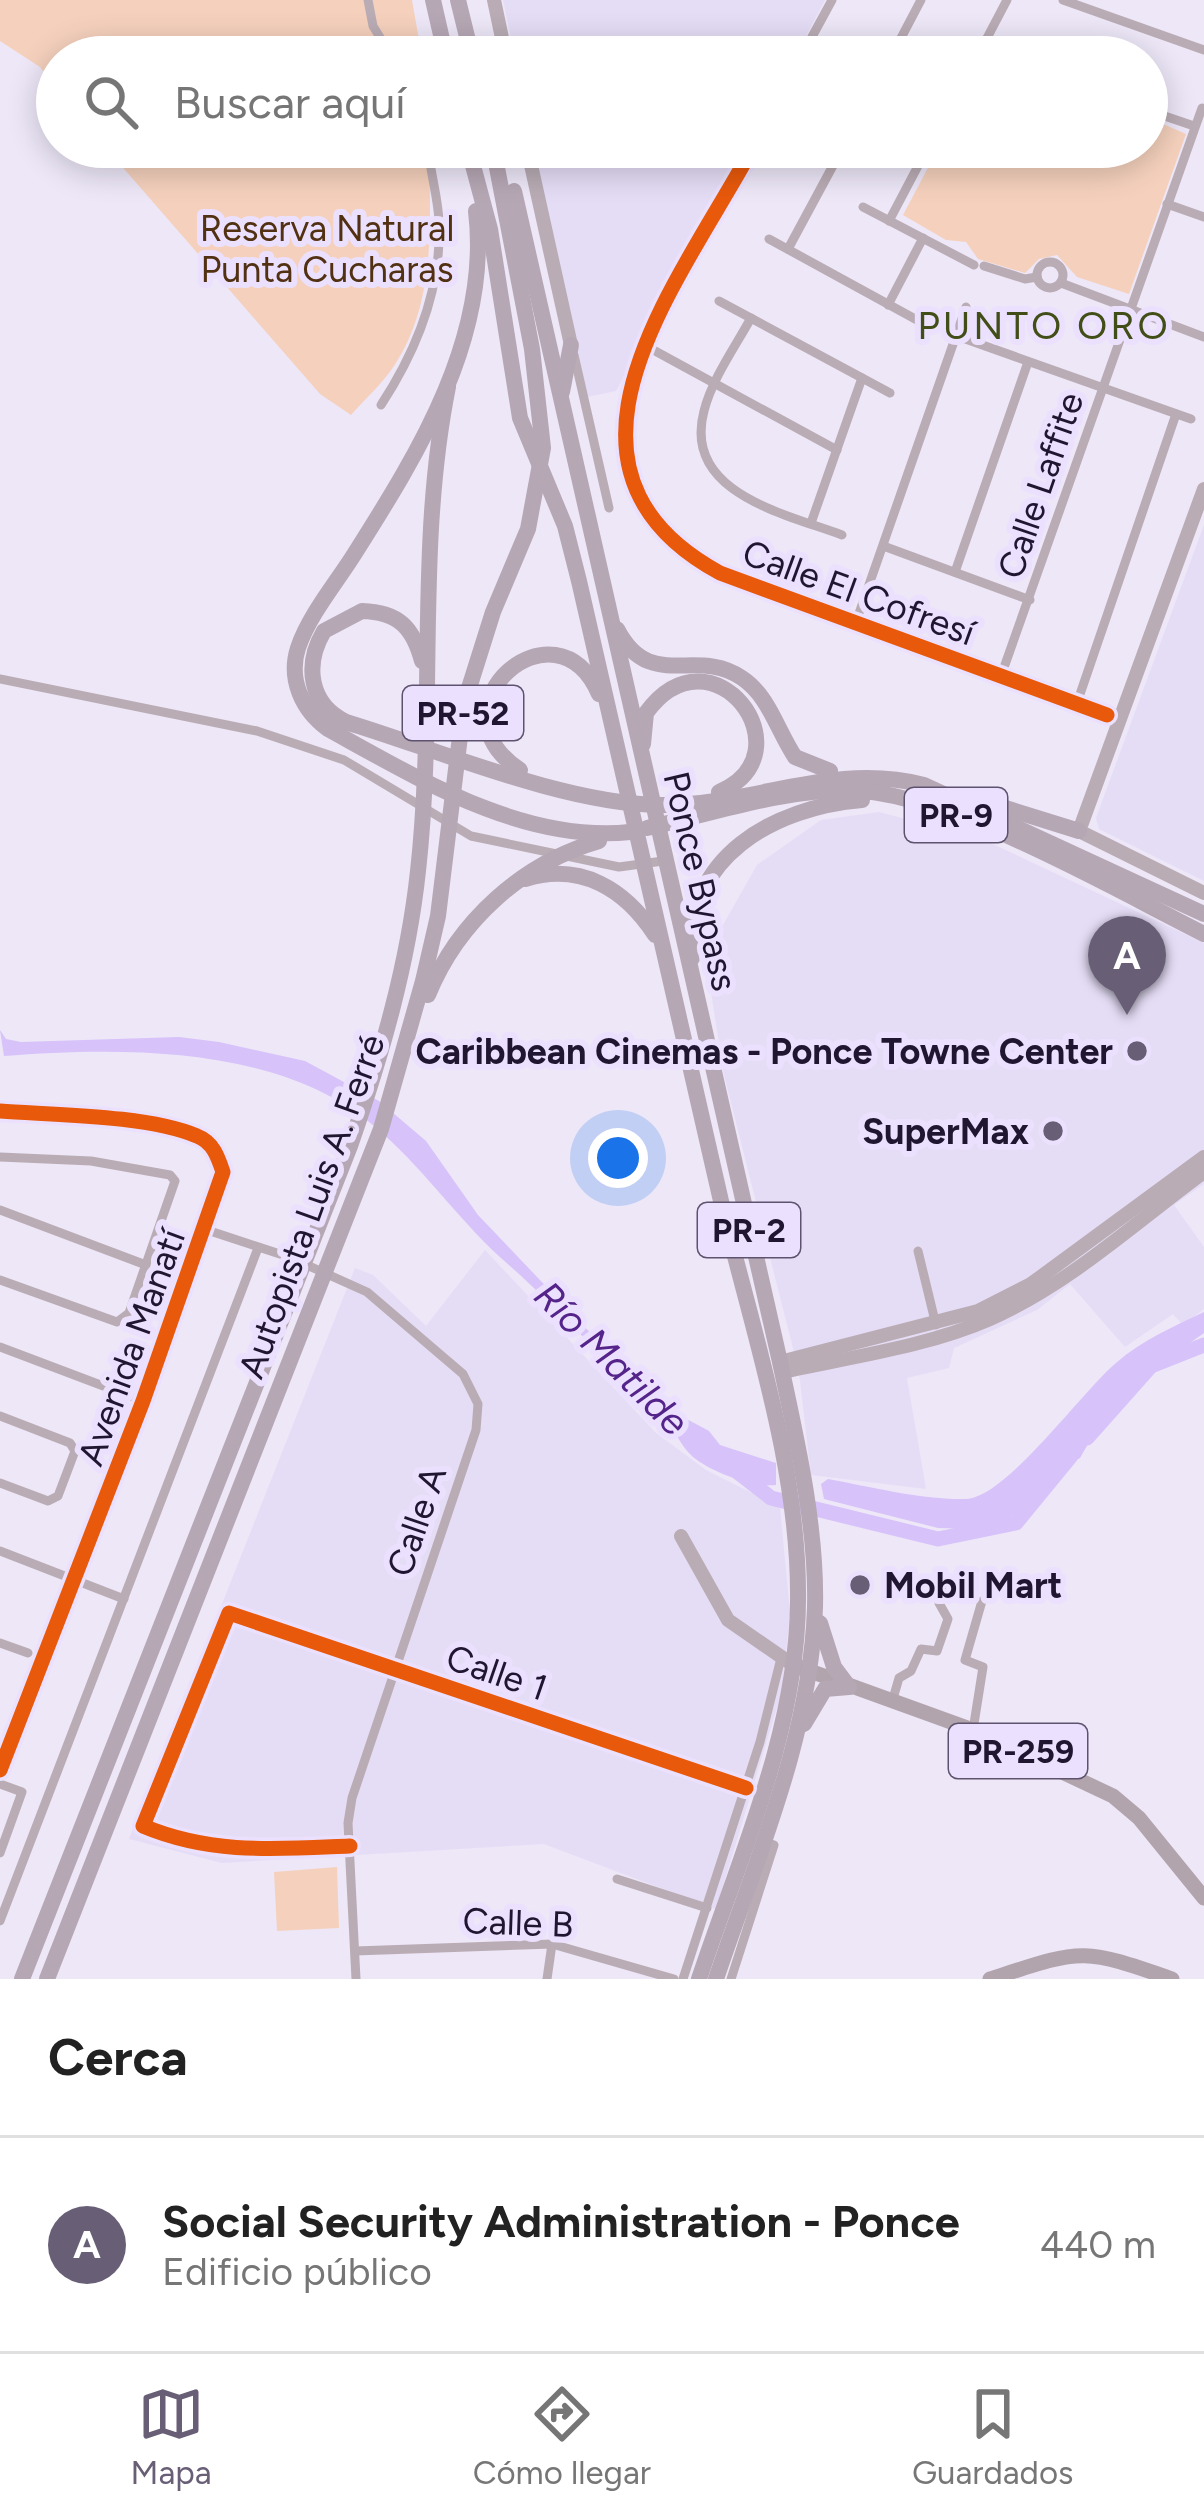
<!DOCTYPE html>
<html lang="es">
<head>
<meta charset="utf-8">
<style>
	:root { --surface:#fff; --page:#f6f6f6; --text:#222; --muted:#767676; --line:#e0e0e0; --accent:#685f77 }
	body { margin:0; font-family:Figtree,sans-serif; background:var(--page); color:var(--text) }
	.you { position:absolute; left:618px; top:1158px; width:42px; height:42px; margin:-30px; border:9px solid #fff; border-radius:50%; background:#1a73e8; box-shadow:0 0 0 18px #1a73e833 }
	.badge { display:grid; place-items:center; width:78px; height:78px; border-radius:50%; background:var(--accent); color:#fff; font-size:39px; font-weight:700 }
	.pin { position:absolute; translate:-50% -99px; filter:drop-shadow(0 3px 6px #0008) }
	.pin::after { content:''; position:absolute; top:63px; width:42px; height:36px; background:inherit; clip-path:polygon(0 0,100% 0,50% 100%) }
	.list { margin:0; padding:0; list-style:none }
	h2 { display:flex; justify-content:space-between; align-items:center; height:156px; margin:0; padding:0 48px; font-size:51px }
	h2 small { font-size:39px; font-weight:400; color:var(--muted) }
	.list li { display:grid; grid-template-columns:78px 1fr auto; gap:36px; align-items:center; box-sizing:border-box; height:216px; padding:0 48px; border-top:3px solid var(--line) }
	.list b { display:block; font-size:45px; white-space:nowrap }
	.list p { margin:0; font-size:39px; white-space:nowrap; color:var(--muted) }
	.list em { font-size:39px; font-style:normal; color:var(--muted) }
	.icon { flex:none; width:66px; height:66px; fill:none; stroke:currentColor; stroke-width:2; stroke-linecap:round; stroke-linejoin:round }
	.map { position:relative; flex:none; width:1204px; height:1979px; overflow:hidden }
	.search { position:absolute; background:var(--surface); box-shadow:0 6px 30px #0003; left:36px; right:36px; top:36px; height:132px; display:flex; align-items:center; gap:30px; box-sizing:border-box; padding:0 42px; border-radius:66px; color:var(--muted); font-size:45px }
	.sheet { height:372px; background:var(--surface) }
	nav { display:flex; justify-content:space-around; align-items:center; box-sizing:border-box; height:168px; border-top:3px solid var(--line); background:var(--surface); font-size:33px; color:var(--muted) }
	nav a { display:grid; justify-items:center; gap:6px }
	nav .on { color:var(--accent) }
	.map>svg:first-child { display:block }
	.built { fill:#e5ddf6 }
	.green { fill:#f5d1bd }
	.water { fill:#d7c2f9 }
	.lines { fill:none; stroke-linecap:round; stroke-linejoin:round }
	.river { stroke:#d7c2f9; stroke-width:15 }
	.street { stroke:#baacb4; stroke-width:9 }
	.secondary { stroke:#b9acb5; stroke-width:14 }
	.primary { stroke:#b2a4ad; stroke-width:15 }
	.highway { stroke:#b6a7b4; stroke-width:16 }
	.cycleway-casing { stroke:#ebe1fe; stroke-width:22 }
	.cycleway { stroke:#e8590c; stroke-width:15 }
	.poi-dot { fill:#685f77; stroke:#ebe1fe; stroke-width:4.5 }
	.labels { text-anchor:middle; stroke-width:12; stroke-linejoin:round; paint-order:stroke }
	.shield { fill:#ebe1fe; stroke:#5e536e; stroke-width:3 }
	.shield-label { font-size:33px; font-weight:bold; fill:#211631 }
	.park-label { font-size:36px; fill:#513112; stroke:#ebe1fe }
	.street-label { font-size:36px; fill:#211631; stroke:#ebe1fe }
	.poi-label { font-size:36px; font-weight:bold; fill:#211631; stroke:#ebe1fe; text-anchor:end }
	.neighbourhood-label { font-size:39px; letter-spacing:3px; fill:#424e17; stroke:#ebe1fe }
	.water-label { font-size:39px; font-style:italic; fill:#55248a; stroke:#ebe1fe }
</style>
</head>
<body>
<div class="map">
<svg width="1204" height="1979" viewBox="0 0 1204 1979">
	<rect width="100%" height="100%" fill="#ede7f8"/>
	<g class="built">
		<path d="M503,0h322l-30,57h-280z"/>
		<path d="M534,147h213l-131,244 -29,6z"/>
		<path d="M1204,525v356l-105,-52 -3,-11z"/>
		<path d="M879,812l103,27 222,104v241l-30,21 30,42v62l-21,16 -10,-11 -48,33 -55,-63 -33,26 -83,38 -5,20 -42,10 19,111 -115,-14 -12,-103 -75,-297 -13,-83 1,-33 11,-34 34,-60 64,-45z"/>
		<path d="M485,1250l171,183 50,37 74,37 10,106 -8,78 -66,218 -172,-65 -322,19 -93,-24 226,-571 18,7 53,51z"/>
	</g>
	<g class="green">
		<path d="M0,0h412l10,57h-365v33l-17,-23 -40,-26z"/>
		<path d="M1147,117l39,17 -57,160 -52,-17 -20,-22 -18,4 -14,14 -47,-14 -12,-17 -20,-2 -43,-25 36,-68h208z"/>
		<path d="M105,147h324c1,73 8,154 -35,219 -11,17 -29,33 -43,49l-31,-21z"/>
		<path d="M337,1867l2,61 -62,3 -3,-59z"/>
	</g>
	<g class="water">
		<path d="M0,1030l6,9 15,3 158,-5 40,5 86,19 74,40 47,40 52,74 123,129 39,50 69,37 11,14 56,18v22c-22,3 -65,-13 -83,-28 -18,-16 -22,-45 -50,-45 -21,-41 -105,-122 -142,-154 -45,-41 -80,-93 -127,-132 -95,-81 -252,-79 -370,-70z"/>
		<path d="M1204,1312v21l-88,62 -36,63 -31,17 -33,40 -41,14 -37,-1 -114,-29 -3,-15 7,-5c44,8 94,21 138,20 40,-1 118,-110 150,-136 26,-23 57,-36 88,-51z"/>
	</g>
	<g class="lines">
		<g class="river">
			<path d="M1087,1438l64,-72 53,-21"/>
			<path d="M735,1470l36,28 167,41 78,-16 55,-67"/>
		</g>
		<g class="street">
			<path d="M368,0l5,26 19,31"/>
			<path d="M1063,0l141,50"/>
			<path d="M808,44l25,13"/>
			<path d="M980,50l18,7"/>
			<path d="M801,57l31,-57"/>
			<path d="M891,57l30,-57"/>
			<path d="M977,57l30,-57"/>
			<path d="M1147,110l47,16"/>
			<path d="M753,147c-72,134 -228,320 -33,426l387,142"/>
			<path d="M1167,204l37,13"/>
			<path d="M863,207l111,58"/>
			<path d="M889,221l39,-74"/>
			<path d="M769,239l148,81"/>
			<path d="M788,249l55,-102"/>
			<circle cx="1050" cy="275" r="13"/>
			<path d="M984,266l41,13 12,-2"/>
			<path d="M1061,283l143,54"/>
			<path d="M719,301l171,92"/>
			<path d="M888,305l35,-67"/>
			<path d="M751,318c-16,29 -39,61 -47,93 -22,82 82,103 138,124"/>
			<path d="M957,336l234,83"/>
			<path d="M646,346l191,104"/>
			<path d="M574,355l35,153"/>
			<path d="M381,405c36,-55 61,-116 58,-184 -1,-24 -9,-49 -11,-74"/>
			<path d="M811,523l51,-145"/>
			<path d="M886,547l144,53"/>
			<path d="M955,572l73,-210"/>
			<path d="M856,622l110,-315"/>
			<path d="M1001,676l201,-568"/>
			<path d="M0,679l257,52 87,29 127,76 148,31 44,-6"/>
			<path d="M1077,703l99,-289"/>
			<path d="M0,1111c55,4 147,4 197,25 16,6 21,21 26,36l-80,229 -143,369"/>
			<path d="M0,1157l91,4 79,14 5,6 -46,132 -12,9 -117,-42"/>
			<path d="M0,1210l146,55"/>
			<path d="M207,1230l82,27 78,35 96,82 15,30 -2,26 -124,368 -4,25 8,156"/>
			<path d="M918,1251l18,74"/>
			<path d="M0,1347l143,54"/>
			<path d="M0,1416l70,27 5,8 -17,45 -10,5 -48,-18"/>
			<path d="M0,1551l124,48"/>
			<path d="M0,1643l28,10"/>
			<path d="M892,1702l7,-24 12,-7 10,-22 16,2 11,-32 -9,-16 4,-23"/>
			<path d="M973,1730l10,-63 -18,-7 17,-59"/>
			<path d="M0,1784l22,8 -22,61"/>
			<path d="M350,1846c-73,3 -138,9 -207,-20l86,-213 517,175"/>
			<path d="M617,1879l90,29"/>
			<path d="M0,1921l258,-673"/>
			<path d="M355,1951l197,-7 122,35"/>
			<path d="M547,1979l5,-35"/>
			<path d="M683,1979l77,-237 21,-84"/>
			<path d="M731,1979l43,-134 -9,-3"/>
		</g>
		<g class="secondary">
			<path d="M494,0l12,57"/>
			<path d="M527,147l44,198"/>
			<path d="M1204,489l-125,342 125,62"/>
			<path d="M780,1362l198,-51 53,-27 173,-127"/>
			<path d="M782,1372c68,-15 144,-25 208,-53 78,-34 146,-97 214,-147"/>
			<path d="M681,1536l47,84 65,45"/>
		</g>
		<g class="primary">
			<path d="M799,1667l174,63 140,66 26,22 65,80"/>
			<path d="M990,1979c93,-30 90,-32 182,0"/>
		</g>
		<g class="highway">
			<path d="M433,0l13,57"/>
			<path d="M458,0l14,57"/>
			<path d="M468,147l22,82 30,189 45,108 14,55c47,207 93,414 142,620 31,129 79,268 77,401 -1,129 -59,257 -99,377"/>
			<path d="M514,191l266,1171c17,79 37,165 35,245 -4,128 -59,253 -99,372"/>
			<path d="M476,211c15,125 -57,241 -121,342 -18,29 -46,62 -57,95 -10,31 4,62 30,81 91,50 195,114 302,103"/>
			<path d="M562,392l9,-47"/>
			<path d="M617,629c33,64 79,17 125,49 27,18 35,52 53,79l35,14"/>
			<path d="M422,661c-9,-34 -24,-49 -60,-50l-38,20c-20,34 -15,73 22,91 92,28 219,82 313,83 91,2 172,-44 265,-20l280,129"/>
			<path d="M643,744l3,-31c66,-91 165,40 73,79"/>
			<path d="M520,770c-94,-62 36,-176 79,-76"/>
			<path d="M983,801l96,30"/>
			<path d="M647,828c64,-14 134,-38 199,-38 99,0 266,98 358,144"/>
			<path d="M525,879c56,-17 100,10 130,56"/>
			<path d="M692,958c-9,-101 83,-151 170,-158"/>
			<path d="M428,995c30,-74 95,-132 171,-154"/>
			<path d="M820,1623l14,44 15,20"/>
			<path d="M804,1724l21,-35 24,-2"/>
			<path d="M22,1979l328,-833c31,-89 58,-181 68,-275 18,-161 -2,-325 30,-484"/>
			<path d="M47,1979l334,-850 42,-148 15,-65 26,-212 29,-92 35,-83 15,-81 -11,-99 -39,-202"/>
		</g>
		<g class="cycleway-casing">
			<g id="cycleway">
				<path d="M753,147c-72,134 -228,320 -33,426l387,142"/>
				<path d="M0,1111c55,4 147,4 197,25 16,6 21,21 26,36l-80,229 -143,369"/>
				<path d="M350,1846c-73,3 -138,9 -207,-20l86,-213 517,175"/>
			</g>
		</g>
		<use href="#cycleway" class="cycleway"/>
	</g>
	<g class="poi-dot">
		<circle cx="1137" cy="1051" r="12"/>
		<circle cx="1053" cy="1131" r="12"/>
		<circle cx="860" cy="1585" r="12"/>
	</g>
	<g class="labels">
		<g class="shield">
			<rect x="403" y="686" width="120" height="54" rx="9"/>
			<rect x="905" y="788" width="102" height="54" rx="9"/>
			<rect x="698" y="1203" width="102" height="54" rx="9"/>
			<rect x="949" y="1724" width="138" height="54" rx="9"/>
		</g>
		<g class="shield-label">
			<text x="463" y="725">PR-52</text>
			<text x="956" y="827">PR-9</text>
			<text x="749" y="1242">PR-2</text>
			<text x="1018" y="1763">PR-259</text>
		</g>
		<g class="park-label">
			<text x="327" y="241">Reserva Natural<tspan x="327" dy="41">Punta Cucharas</tspan></text>
		</g>
		<g class="street-label">
			<text transform="translate(1040 485) rotate(-71)" y="13">Calle Laffite</text>
			<text transform="translate(859 592) rotate(20)" y="13">Calle El Cofresí</text>
			<text transform="translate(701 881) rotate(77)" y="13">Ponce Bypass</text>
			<text transform="translate(311 1206) rotate(-70)" y="13">Autopista Luis A. Ferré</text>
			<text transform="translate(131 1347) rotate(-70)" y="13">Avenida Manatí</text>
			<text transform="translate(416 1521) rotate(-71)" y="13">Calle A</text>
			<text transform="translate(497 1672) rotate(19)" y="13">Calle 1</text>
			<text transform="translate(518 1922) rotate(2)" y="13">Calle B</text>
		</g>
		<g class="poi-label">
			<text x="1113" y="1064">Caribbean Cinemas - Ponce Towne Center</text>
			<text x="1029" y="1144">SuperMax</text>
			<text x="884" y="1598" text-anchor="start">Mobil Mart</text>
		</g>
		<g class="neighbourhood-label">
			<text x="1044" y="339">PUNTO ORO</text>
		</g>
		<g class="water-label">
			<text transform="translate(612 1358) rotate(45)" y="14">Río Matilde</text>
		</g>
	</g>
</svg>
<div class="you"></div>
<div class="pin badge" style="left:1127px;top:1015px">A</div>
<div class="search"><svg class="icon" aria-label="search" viewBox="0 0 24 24"><circle cx="10" cy="10" r="6"/><path d="M15 15l6 6"/></svg>Buscar aquí</div>
</div>
<section class="sheet">
<h2>Cerca<small></small></h2>
<ul class="list">
<li><span class="badge">A</span><div><b>Social Security Administration - Ponce</b><p>Edificio público</p></div><em>440 m</em></li>
</ul>
</section>
<nav>
<a class="on"><svg class="icon" aria-label="map" viewBox="0 0 24 24"><path d="M3 6l6-2 6 2 6-2v14l-6 2-6-2-6 2zM9 4v14M15 6v14"/></svg>Mapa</a>
<a><svg class="icon" aria-label="directions" viewBox="0 0 24 24"><path d="M12 3l9 9-9 9-9-9zM9 14v-3h6M13 9l2 2-2 2"/></svg>Cómo llegar</a>
<a><svg class="icon" aria-label="saved" viewBox="0 0 24 24"><path d="M7 4h10v16l-5-4-5 4z"/></svg>Guardados</a>
</nav>
</body>
</html>
